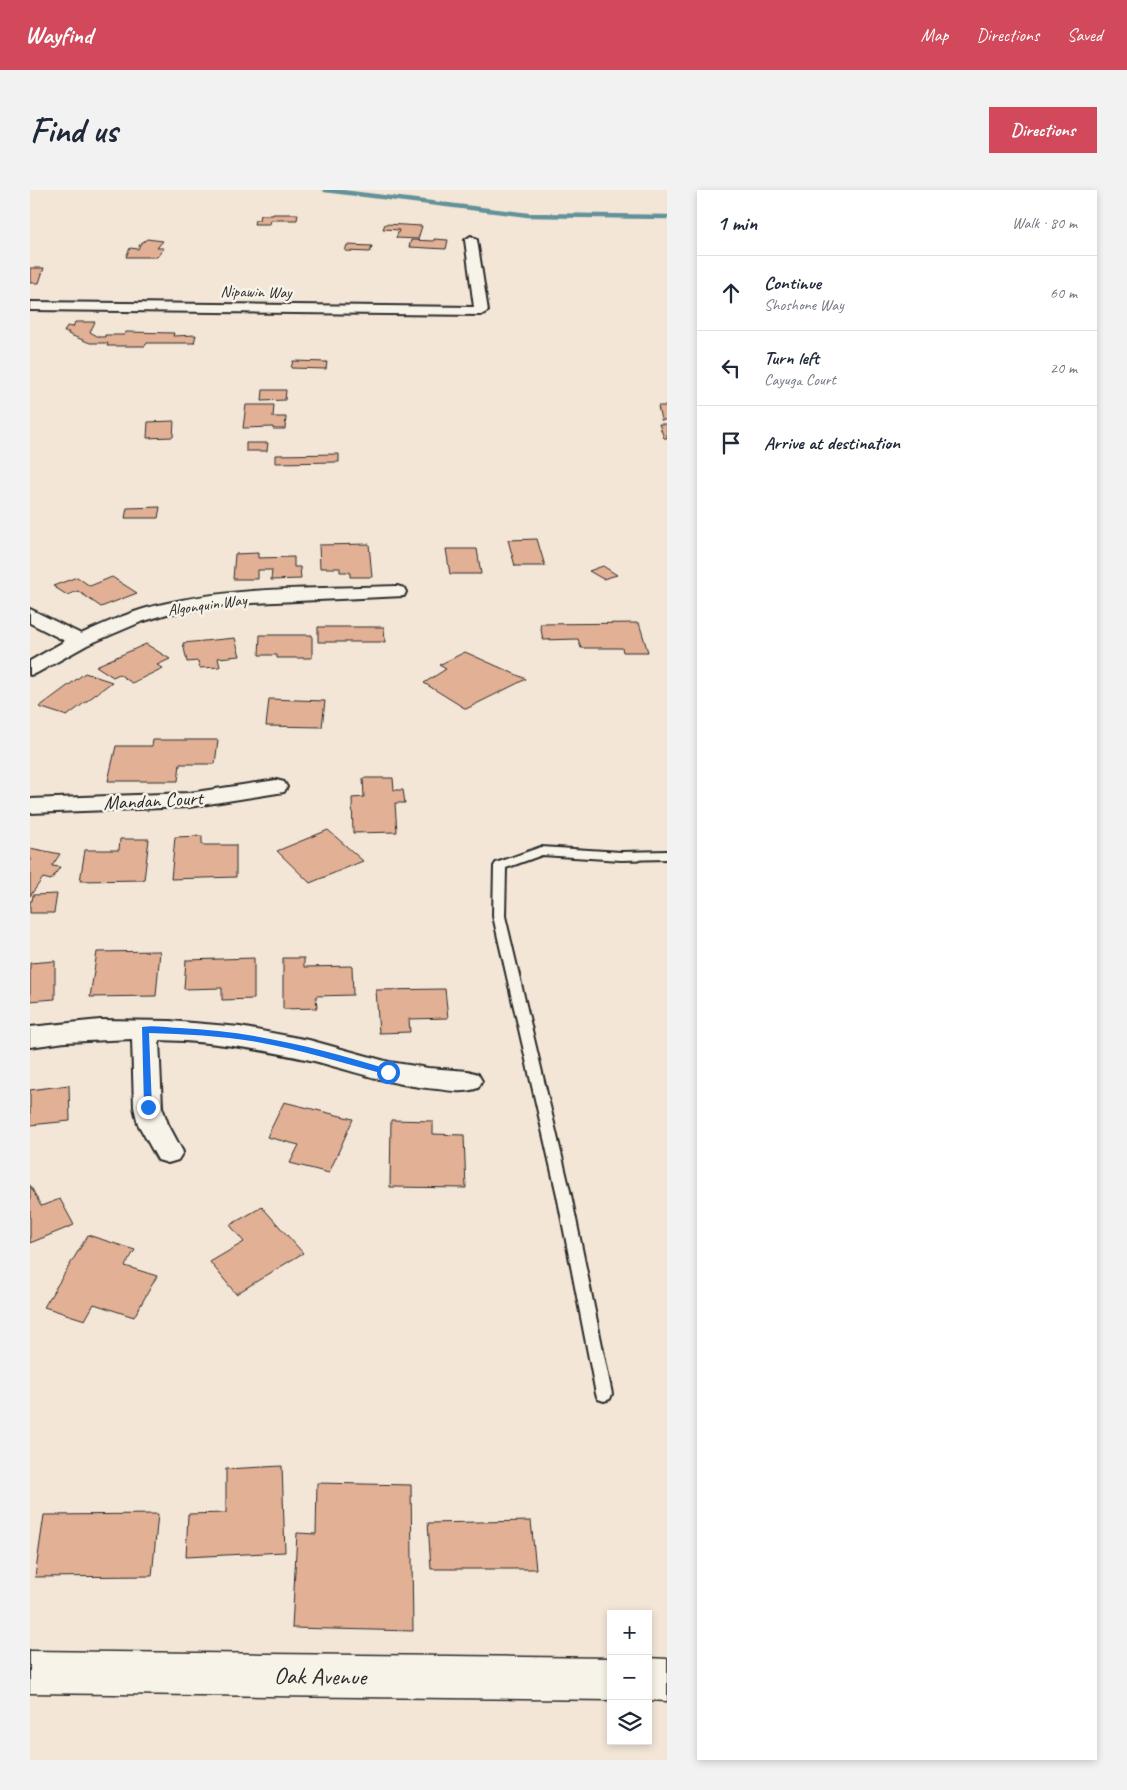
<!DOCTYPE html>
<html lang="en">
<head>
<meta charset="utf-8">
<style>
	:root { --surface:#fff; --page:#f2f2f3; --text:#1f2937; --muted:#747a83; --line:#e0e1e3; --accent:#d1495b }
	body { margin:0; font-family:Caveat,sans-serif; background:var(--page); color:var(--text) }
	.controls { position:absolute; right:15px; bottom:15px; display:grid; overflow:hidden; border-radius:0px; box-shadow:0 2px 8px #0003 }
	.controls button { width:45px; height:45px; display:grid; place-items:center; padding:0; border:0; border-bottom:1px solid var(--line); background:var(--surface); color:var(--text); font:25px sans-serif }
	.stop { position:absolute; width:15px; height:15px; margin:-11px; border:4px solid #1a73e8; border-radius:50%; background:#fff }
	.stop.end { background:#1a73e8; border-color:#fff; box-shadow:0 1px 5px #0008 }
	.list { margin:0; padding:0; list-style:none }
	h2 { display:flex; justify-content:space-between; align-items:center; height:65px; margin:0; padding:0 20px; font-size:21px }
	h2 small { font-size:16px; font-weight:400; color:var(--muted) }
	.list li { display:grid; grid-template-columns:32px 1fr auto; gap:15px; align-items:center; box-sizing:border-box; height:75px; padding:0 20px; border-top:1px solid var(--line) }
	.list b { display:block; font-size:19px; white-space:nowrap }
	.list p { margin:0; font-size:16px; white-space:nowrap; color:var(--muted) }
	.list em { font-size:16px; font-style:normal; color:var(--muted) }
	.icon { flex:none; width:28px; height:28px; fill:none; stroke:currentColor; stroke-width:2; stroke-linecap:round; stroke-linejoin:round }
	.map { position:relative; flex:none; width:637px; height:1570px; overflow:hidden; border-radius:0px }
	header { display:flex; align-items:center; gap:30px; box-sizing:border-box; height:70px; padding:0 25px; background:var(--accent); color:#fff }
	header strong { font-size:24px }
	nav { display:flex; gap:28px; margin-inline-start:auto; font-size:18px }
	.intro { display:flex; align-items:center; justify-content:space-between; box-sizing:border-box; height:120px; padding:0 30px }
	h1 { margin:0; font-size:35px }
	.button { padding:12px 22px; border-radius:0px; background:var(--accent); color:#fff; font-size:18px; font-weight:700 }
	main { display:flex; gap:30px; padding:0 30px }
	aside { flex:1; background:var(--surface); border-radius:0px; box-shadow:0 2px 8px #0003 }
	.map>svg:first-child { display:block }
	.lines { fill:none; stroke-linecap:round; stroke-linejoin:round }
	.stream { stroke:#629199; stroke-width:4.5 }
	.building { fill:#e2b094; stroke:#2b2b2b }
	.lane-casing { stroke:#2b2b2b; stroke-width:4 }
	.street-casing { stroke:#2b2b2b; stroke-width:4 }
	.secondary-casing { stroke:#2b2b2b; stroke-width:3 }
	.lane { fill:#f7f3e8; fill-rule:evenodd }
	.street { fill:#f7f3e8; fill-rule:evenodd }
	.secondary { fill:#f7f3e8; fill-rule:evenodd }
	.route { fill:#1a73e8 }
	.labels { text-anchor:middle; stroke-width:5; stroke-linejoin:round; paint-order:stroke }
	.far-street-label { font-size:16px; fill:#2b2b2b; stroke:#f7f3e8 }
	.street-label { font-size:20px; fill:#2b2b2b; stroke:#f7f3e8 }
	.near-street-label { font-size:24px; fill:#2b2b2b; stroke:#f7f3e8 }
</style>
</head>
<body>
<header>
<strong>Wayfind</strong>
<nav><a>Map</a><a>Directions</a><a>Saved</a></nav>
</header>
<div class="intro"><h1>Find us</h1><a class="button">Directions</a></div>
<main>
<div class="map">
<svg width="637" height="1570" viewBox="0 0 637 1570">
	<rect width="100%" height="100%" fill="#f3e6d7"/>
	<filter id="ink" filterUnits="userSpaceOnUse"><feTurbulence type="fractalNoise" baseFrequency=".02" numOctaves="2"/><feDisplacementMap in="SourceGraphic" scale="10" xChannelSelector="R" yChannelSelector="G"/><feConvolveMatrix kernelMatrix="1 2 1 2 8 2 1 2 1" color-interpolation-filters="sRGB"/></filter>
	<g filter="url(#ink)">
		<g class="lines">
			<path class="stream" d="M295,0l203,25 139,2"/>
		</g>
		<g class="building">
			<path d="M243,24h25l-1,6h-26l-1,4h-16l1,-4h4l1,-5h13z"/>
			<path d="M355,34l37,2 -4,13 -22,-1 3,-8 -16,-1z"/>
			<path d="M117,49l16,2 -6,7h7l-7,9h-31l4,-9 8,1 2,-5z"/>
			<path d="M404,49l14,1 -2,9 -37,-2 2,-7 23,1z"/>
			<path d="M317,55l25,1 -2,6 -25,-1z"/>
			<path d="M0,78h14l-5,15h-9z"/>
			<path d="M45,132h20l-5,10 9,5h6v-2h19l2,-3 48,1 -1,3 23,-1 -2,8h-47l-2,3h-38l1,-3h-18l-22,-9 1,-2h-5l3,-6 6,1z"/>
			<path d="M263,171l34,1 -1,7 -35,-1z"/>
			<path d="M233,200h23l-1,10 -23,1z"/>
			<path d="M216,215h28l-1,12h13l-1,12h-12v-2l-30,1z"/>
			<path d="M628,216h9v14h-6z"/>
			<path d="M144,231l-1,16 -26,1 1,-16z"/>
			<path d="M629,234h8v14h-3z"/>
			<path d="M216,253h22l-1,8h-21z"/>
			<path d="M309,264v8l-64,1v-8z"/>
			<path d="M130,317l-2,11h-33l2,-10z"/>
			<path d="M507,349l8,27h-30l-7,-26z"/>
			<path d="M339,354l3,33h-22v-5h-10v-4h-20l-1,-23z"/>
			<path d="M416,359h31l4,25h-31z"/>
			<path d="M228,363v5l36,-1v10h6l1,12 -30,1 1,-10h-14v9h-25l2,-25z"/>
			<path d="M573,376l14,9 -14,4 -14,-8z"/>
			<path d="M47,387l13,9 22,-9 25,16 -36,14 -23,-16 -11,4 -14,-9z"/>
			<path d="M609,433l9,29h-25l-1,-4h-41l-3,-9 -35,1 -3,-16z"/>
			<path d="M288,437h66l1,15h-67z"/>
			<path d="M230,445h52v23h-35v-3h-18z"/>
			<path d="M205,448l5,18 -22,2 2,9 -20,1 -2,-7 -11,1 -4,-19z"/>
			<path d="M116,454l24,15 -13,6 6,3 -31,15 -13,-9 -6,3 -17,-11z"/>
			<path d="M435,462l61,27 -60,30 -42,-26 22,-14 -7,-4z"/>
			<path d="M55,483l27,9 -45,34 -28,-9z"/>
			<path d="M239,509l56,2 -3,26 -56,-1z"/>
			<path d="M123,550h65l-3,24h-35l-2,17h-70l8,-35h36z"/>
			<path d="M333,588h30l1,12h9l2,13h-10l2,29 -44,1 -1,-35 12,-1z"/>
			<path d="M298,640l35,31 -53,22 -33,-32z"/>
			<path d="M172,646v9h34v32l-65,2 4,-42z"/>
			<path d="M90,649h29l-5,41 -64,1 5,-31h34z"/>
			<path d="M0,658l30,6 -8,12 8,1 -9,13 -8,-2 -13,18z"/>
			<path d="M27,704l-3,19h-24v-12h2l1,-6z"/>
			<path d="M130,761l-4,45 -66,1 7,-45z"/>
			<path d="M224,768v41l-32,1v-12l-38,1 2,-29z"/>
			<path d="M253,768h21v9l48,-1 1,29 -37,1 1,12 -34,1z"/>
			<path d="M25,771v38l-25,2v-38z"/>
			<path d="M415,799l3,29 -39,1 1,13 -31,1 -3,-43z"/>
			<path d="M39,895l1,36 -40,4v-35z"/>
			<path d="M254,912l69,17 -24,54 -39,-10 9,-18 -32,-8z"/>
			<path d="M361,930l42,1v13l31,1 2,53 -76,-1z"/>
			<path d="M0,995l11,21 19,-7 14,26 -44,18z"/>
			<path d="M232,1017l41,46 -67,41 -26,-32 34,-20 -14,-17z"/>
			<path d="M58,1045l47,15 -10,16 32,10 -23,41 -40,-13 -9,16 -41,-13z"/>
			<path d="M252,1276l3,86 -99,5 2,-43 38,-1v-44z"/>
			<path d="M287,1293l94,2 2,146 -121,-3 5,-95 19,1z"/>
			<path d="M128,1324l-6,62 -117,1 9,-62z"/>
			<path d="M501,1331l5,48h-105l-3,-46z"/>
		</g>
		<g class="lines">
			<g class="lane-casing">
				<path id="lane" d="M511,657l80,5 46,-1v8l-46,1 -79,-5 -36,13 -1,48 66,279 41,199 -2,5 -6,2 -6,-2 -2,-5 -39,-199 -64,-279 1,-50 2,-3z"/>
			</g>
			<g class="street-casing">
				<g id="street">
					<path d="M441,46l6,4 11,71 -7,4 -451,-5v-8l444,5 -9,-67z"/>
					<path d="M367,396l7,2 2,4 -2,4 -172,8 -65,10 -26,8 -54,23 -50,28 -7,2v-14l35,-20 -35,-18v-14l51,25c27,-12 53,-24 82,-30 76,-18 156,-15 234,-18z"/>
					<path d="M246,590l8,2 3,5 -3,5 -95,15 -159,6v-14l159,-6z"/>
					<path d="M70,830l70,1 70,6 69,13 80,22 39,6 40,3 10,3 4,7 -4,7c-14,5 -27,3 -41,1 -47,-4 -83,-18 -127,-29 -49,-11 -100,-19 -151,-20l3,67 6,17 15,28 -5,8 -10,3 -10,-3 -20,-36 -4,-17 -2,-68 -67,3 -35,5v-20z"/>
				</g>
			</g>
			<g class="secondary-casing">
				<g id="secondary">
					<path d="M0,1461l581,7v42l-581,-7z"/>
					<path d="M618,1468l19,1v42l-19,-1z"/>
				</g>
			</g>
			<use href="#lane" class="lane"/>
			<use href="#street" class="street"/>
			<use href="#secondary" class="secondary"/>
		</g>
	</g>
	<path class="route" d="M112,837c12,-2 26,1 38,1 72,3 142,21 211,42l1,2 -4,3c-44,-12 -87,-25 -131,-33 -36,-6 -72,-8 -108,-9l3,74 -4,3 -4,-3z"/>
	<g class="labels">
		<g class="far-street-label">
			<text transform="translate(226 101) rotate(1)" y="6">Nipawin Way</text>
			<text transform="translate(177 414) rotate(-8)" y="6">Algonquin Way</text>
		</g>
		<g class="street-label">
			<text transform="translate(123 610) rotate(-3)" y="7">Mandan Court</text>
		</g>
		<g class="near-street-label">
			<text transform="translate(290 1486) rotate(1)" y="8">Oak Avenue</text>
		</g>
	</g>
</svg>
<div class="controls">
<button>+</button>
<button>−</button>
<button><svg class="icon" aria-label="layers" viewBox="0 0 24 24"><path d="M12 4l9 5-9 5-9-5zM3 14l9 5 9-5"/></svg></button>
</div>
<div class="stop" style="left:358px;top:882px"></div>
<div class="stop end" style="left:118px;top:917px"></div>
</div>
<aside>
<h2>1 min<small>Walk · 80 m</small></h2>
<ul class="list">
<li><svg class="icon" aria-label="ahead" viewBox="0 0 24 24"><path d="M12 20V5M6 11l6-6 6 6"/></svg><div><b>Continue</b><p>Shoshone Way</p></div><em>60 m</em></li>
<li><svg class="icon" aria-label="left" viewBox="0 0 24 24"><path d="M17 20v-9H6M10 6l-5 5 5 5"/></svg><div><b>Turn left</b><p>Cayuga Court</p></div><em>20 m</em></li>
<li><svg class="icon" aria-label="arrive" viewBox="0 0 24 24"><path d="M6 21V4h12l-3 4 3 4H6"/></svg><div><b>Arrive at destination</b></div></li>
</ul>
</aside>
</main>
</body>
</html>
